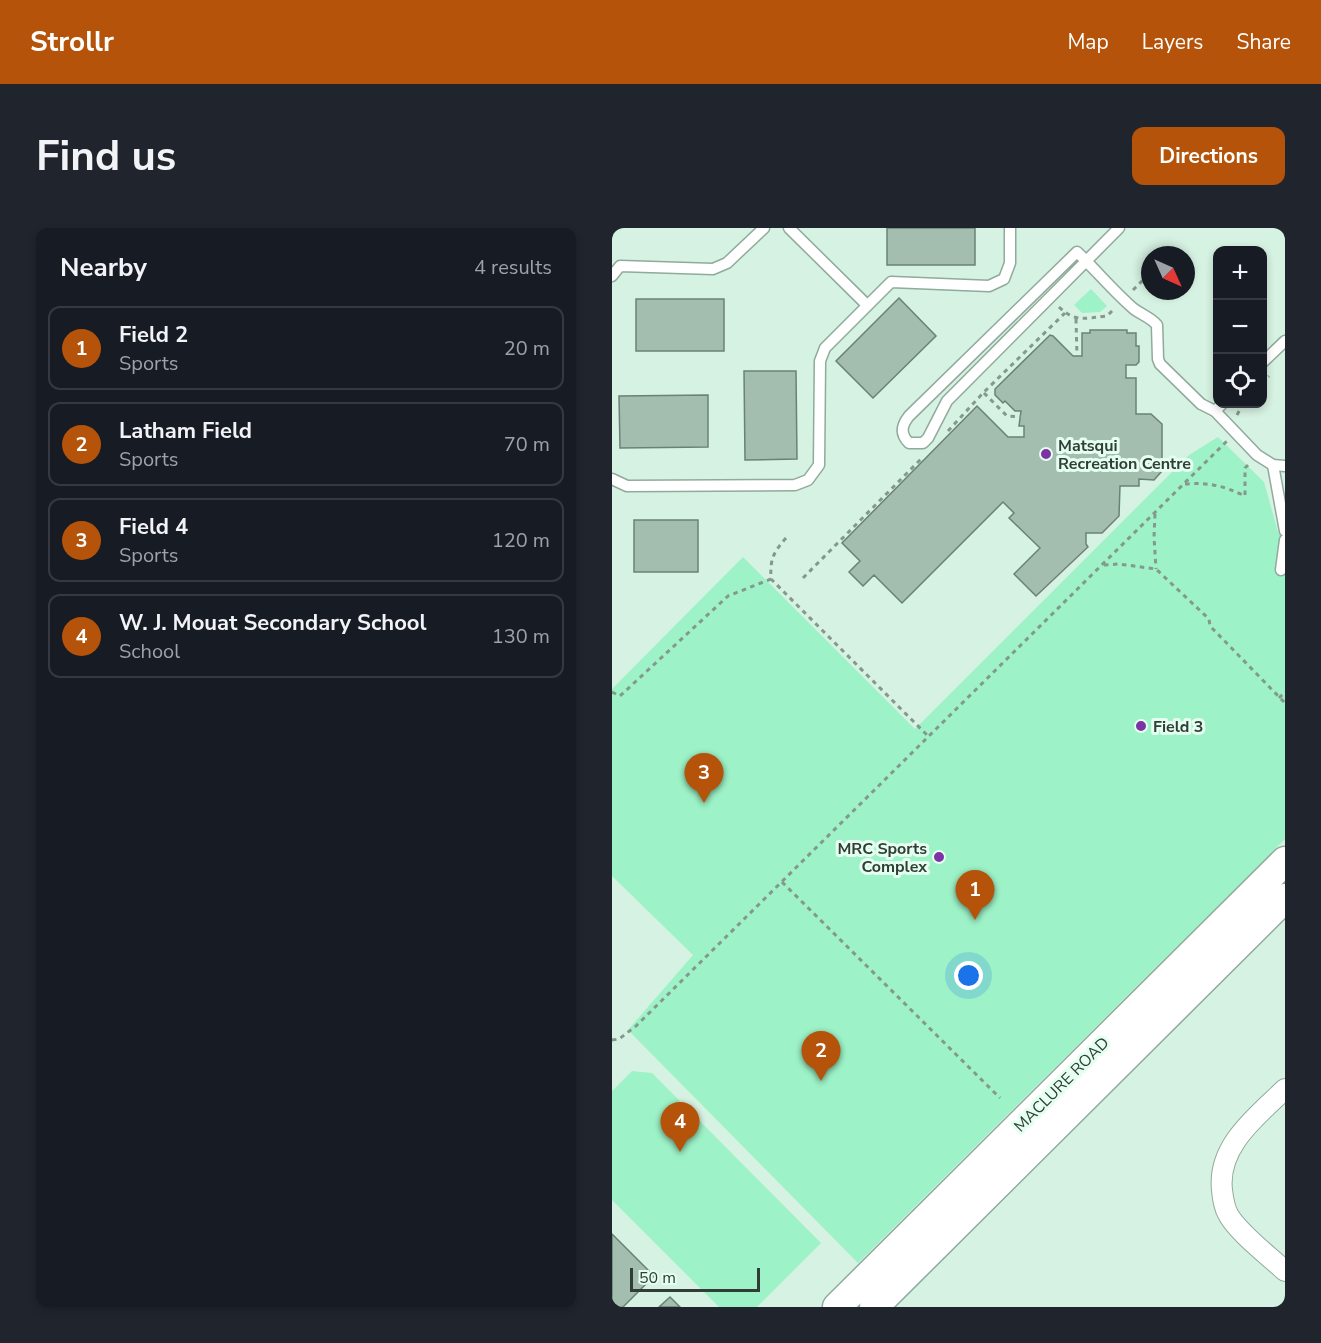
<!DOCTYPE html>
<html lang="en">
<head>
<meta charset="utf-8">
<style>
	:root { --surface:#171b24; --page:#20242c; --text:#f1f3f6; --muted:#9ea1a6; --line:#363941; --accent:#b45309 }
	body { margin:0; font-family:"Nunito Sans",sans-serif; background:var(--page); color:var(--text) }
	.controls { position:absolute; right:18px; top:18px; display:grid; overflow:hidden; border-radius:12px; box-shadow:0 3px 9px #0003 }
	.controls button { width:54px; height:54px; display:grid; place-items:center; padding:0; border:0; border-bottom:2px solid var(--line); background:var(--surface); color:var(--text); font:30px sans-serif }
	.compass { position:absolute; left:529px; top:18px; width:54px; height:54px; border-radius:50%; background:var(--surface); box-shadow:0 3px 9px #0003; rotate:135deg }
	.scale { position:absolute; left:18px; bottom:15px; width:130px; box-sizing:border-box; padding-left:6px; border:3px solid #323d37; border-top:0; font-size:16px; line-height:21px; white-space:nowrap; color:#323d37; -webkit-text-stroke:4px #e4fff0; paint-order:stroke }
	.you { position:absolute; left:357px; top:748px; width:21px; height:21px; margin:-15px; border:4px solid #fff; border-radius:50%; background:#1a73e8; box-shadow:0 0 0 9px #1a73e833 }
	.badge { display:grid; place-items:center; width:39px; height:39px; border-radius:50%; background:var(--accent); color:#fff; font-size:20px; font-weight:700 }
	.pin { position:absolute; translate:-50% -50px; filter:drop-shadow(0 2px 3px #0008) }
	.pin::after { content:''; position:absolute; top:32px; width:21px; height:18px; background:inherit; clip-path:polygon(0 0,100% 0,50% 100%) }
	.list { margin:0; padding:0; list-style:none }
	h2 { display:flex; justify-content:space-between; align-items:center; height:78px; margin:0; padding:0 24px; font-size:26px }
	h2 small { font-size:20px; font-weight:400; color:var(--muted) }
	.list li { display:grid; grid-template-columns:39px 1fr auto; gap:18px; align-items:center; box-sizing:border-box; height:84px; margin:0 12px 12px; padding:0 12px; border:2px solid var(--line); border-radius:12px }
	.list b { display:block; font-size:22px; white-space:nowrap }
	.list p { margin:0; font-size:20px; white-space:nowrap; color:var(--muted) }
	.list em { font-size:20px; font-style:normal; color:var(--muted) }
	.icon { flex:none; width:33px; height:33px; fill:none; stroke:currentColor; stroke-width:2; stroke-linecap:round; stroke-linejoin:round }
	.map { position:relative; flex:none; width:673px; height:1079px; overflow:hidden; border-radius:12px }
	header { display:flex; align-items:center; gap:36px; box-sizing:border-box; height:84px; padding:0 30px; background:var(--accent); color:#fff }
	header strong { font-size:28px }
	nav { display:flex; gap:33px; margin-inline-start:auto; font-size:21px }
	.intro { display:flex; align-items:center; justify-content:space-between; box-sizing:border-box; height:144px; padding:0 36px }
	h1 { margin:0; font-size:42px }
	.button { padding:15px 27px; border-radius:12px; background:var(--accent); color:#fff; font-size:21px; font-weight:700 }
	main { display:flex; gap:36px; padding:0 36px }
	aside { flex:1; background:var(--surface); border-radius:12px; box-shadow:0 3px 9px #0003 }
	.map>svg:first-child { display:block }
	.green { fill:#9df2c7 }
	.building { fill:#a3bdaf; stroke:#6a8275; stroke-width:1.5 }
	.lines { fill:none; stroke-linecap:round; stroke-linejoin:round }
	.service-casing { stroke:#90aa9c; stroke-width:13 }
	.minor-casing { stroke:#90aa9c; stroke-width:22 }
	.secondary-casing { stroke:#90aa9c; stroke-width:31 }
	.path { stroke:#85988d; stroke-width:3; stroke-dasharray:4.5 4.5; stroke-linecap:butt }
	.service { stroke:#fff; stroke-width:10 }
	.minor { stroke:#fff; stroke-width:20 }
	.secondary { stroke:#fff; stroke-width:28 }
	.poi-dot { fill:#7d33a5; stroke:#e4fff0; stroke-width:2 }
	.labels { text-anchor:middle; stroke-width:6; stroke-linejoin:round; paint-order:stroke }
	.poi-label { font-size:16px; font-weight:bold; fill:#323d37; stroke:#e4fff0; text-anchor:start }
	.street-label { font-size:16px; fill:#323d37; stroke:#e4fff0 }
</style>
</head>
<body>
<header>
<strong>Strollr</strong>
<nav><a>Map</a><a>Layers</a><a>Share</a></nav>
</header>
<div class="intro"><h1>Find us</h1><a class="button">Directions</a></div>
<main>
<aside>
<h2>Nearby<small>4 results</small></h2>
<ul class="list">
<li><span class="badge">1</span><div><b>Field 2</b><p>Sports</p></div><em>20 m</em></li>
<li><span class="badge">2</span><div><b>Latham Field</b><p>Sports</p></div><em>70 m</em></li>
<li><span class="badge">3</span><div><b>Field 4</b><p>Sports</p></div><em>120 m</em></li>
<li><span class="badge">4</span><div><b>W. J. Mouat Secondary School</b><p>School</p></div><em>130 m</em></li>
</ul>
</aside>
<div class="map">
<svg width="673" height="1079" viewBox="0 0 673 1079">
	<rect width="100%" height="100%" fill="#d6f2e2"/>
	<g class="green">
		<path d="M479,61l16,17 -7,6 -18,1 -8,-8z"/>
		<path d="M606,209l46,45 14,50 7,7v300l-427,424 -230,-233 65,-75 -81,-79v-187l131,-132 172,172 274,-274z"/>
		<path d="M20,843l20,2 169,170 -64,64h-38l-107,-107v-109z"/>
	</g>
	<g class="building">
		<rect x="275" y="0" width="88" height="37"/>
		<path d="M287,70l37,38 -63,62 -37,-37z"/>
		<rect x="24" y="71" width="88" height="52"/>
		<path d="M478,102h37v3h9v13h3v16l-3,3h-10v13h10v36h15l11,10v47l-8,9 -15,-1v7h-19l-1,30 -17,17h-16v11l2,3 -52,49 -22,-22 26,-26 -31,-30 5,-5 -11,-11 -101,101 -28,-28 -11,11 -14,-14 11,-11 -18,-18 135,-137 31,31h16v-11h-5l2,-15h-6l-10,-10 -2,2 -8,-8v-6l55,-54 3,1 20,20h9v-23h8z"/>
		<path d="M132,143h52l1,88 -52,1z"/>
		<path d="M96,167v52l-88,1 -1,-52z"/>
		<rect x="22" y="292" width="64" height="52"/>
		<path d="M0,1006l42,42 -31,31h-11z"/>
		<path d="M58,1069l10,10h-21z"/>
	</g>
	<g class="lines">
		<g class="service-casing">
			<g id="service">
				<path d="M177,0l78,77"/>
				<path d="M507,0l-172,173 -19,37 -5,5h-14c-9,-9 -8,-17 0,-27l168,-164c19,18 37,40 57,57 8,6 16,8 23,16l1,34 2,5 41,40 14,7 7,-7"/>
				<path d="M0,48l8,-10 93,3 14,-6 37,-35"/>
				<path d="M650,135l23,-22"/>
				<path d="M603,183l42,44 16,10 12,1"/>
				<path d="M661,237l12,66"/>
				<path d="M0,251l15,7 168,-1 13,-5 11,-15 1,-104 5,-13 66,-66 98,4 15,-7 6,-16v-35"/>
				<path d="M669,342l4,-30"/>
			</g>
		</g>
		<g class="minor-casing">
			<path id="minor" d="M673,861c-28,27 -68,57 -63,101 1,9 2,18 7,26 11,18 40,40 56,55"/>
		</g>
		<g class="secondary-casing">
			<g id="secondary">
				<path d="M225,1079l448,-446"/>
				<path d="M262,1079l411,-409"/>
			</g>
		</g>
		<g class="path">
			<path d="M521,62l10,-10"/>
			<path d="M447,79c16,16 28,11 48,9l7,-7"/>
			<path d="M464,91l1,37"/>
			<path d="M650,155l7,-7"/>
			<path d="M372,165l23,23 14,1"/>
			<path d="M625,187l6,-11"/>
			<path d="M336,203l35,-38 82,-80"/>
			<path d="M573,256c23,-2 39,2 60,12v-28l3,-3"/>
			<path d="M543,286l-1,23 2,32"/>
			<path d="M174,310c-13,15 -16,21 -15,41l158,158"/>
			<path d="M492,337l15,-1 37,5 53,50 1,7 75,77"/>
			<path d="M191,350l120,-121"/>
			<path d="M0,464l8,4 108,-100 43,-17"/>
			<path d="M667,470l6,-6"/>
			<path d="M170,654l218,216"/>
			<path d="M0,812l7,-1 17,-13 591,-585"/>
		</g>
		<use href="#service" class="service"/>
		<use href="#minor" class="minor"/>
		<use href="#secondary" class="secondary"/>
	</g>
	<g class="poi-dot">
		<circle cx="434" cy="226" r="6"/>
		<circle cx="529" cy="498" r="6"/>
		<circle cx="327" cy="629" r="6"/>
	</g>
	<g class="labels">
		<g class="poi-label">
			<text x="446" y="223">Matsqui<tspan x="446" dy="18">Recreation Centre</tspan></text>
			<text x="541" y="504">Field 3</text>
			<text x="315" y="626" text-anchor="end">MRC Sports<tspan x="315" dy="18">Complex</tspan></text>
		</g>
		<g class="street-label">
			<text transform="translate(449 856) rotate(-45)" y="6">MACLURE ROAD</text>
		</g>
	</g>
</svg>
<div class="controls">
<button>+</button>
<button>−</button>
<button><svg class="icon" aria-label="locate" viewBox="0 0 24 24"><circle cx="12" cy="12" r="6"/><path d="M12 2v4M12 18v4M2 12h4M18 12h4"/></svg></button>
</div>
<svg class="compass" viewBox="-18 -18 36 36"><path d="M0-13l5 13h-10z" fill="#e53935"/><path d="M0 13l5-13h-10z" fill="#9ea1a6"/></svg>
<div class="scale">50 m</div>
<div class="you"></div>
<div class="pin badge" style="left:363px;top:692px">1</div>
<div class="pin badge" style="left:209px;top:853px">2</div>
<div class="pin badge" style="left:92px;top:575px">3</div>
<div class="pin badge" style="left:68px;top:924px">4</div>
</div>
</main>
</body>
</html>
